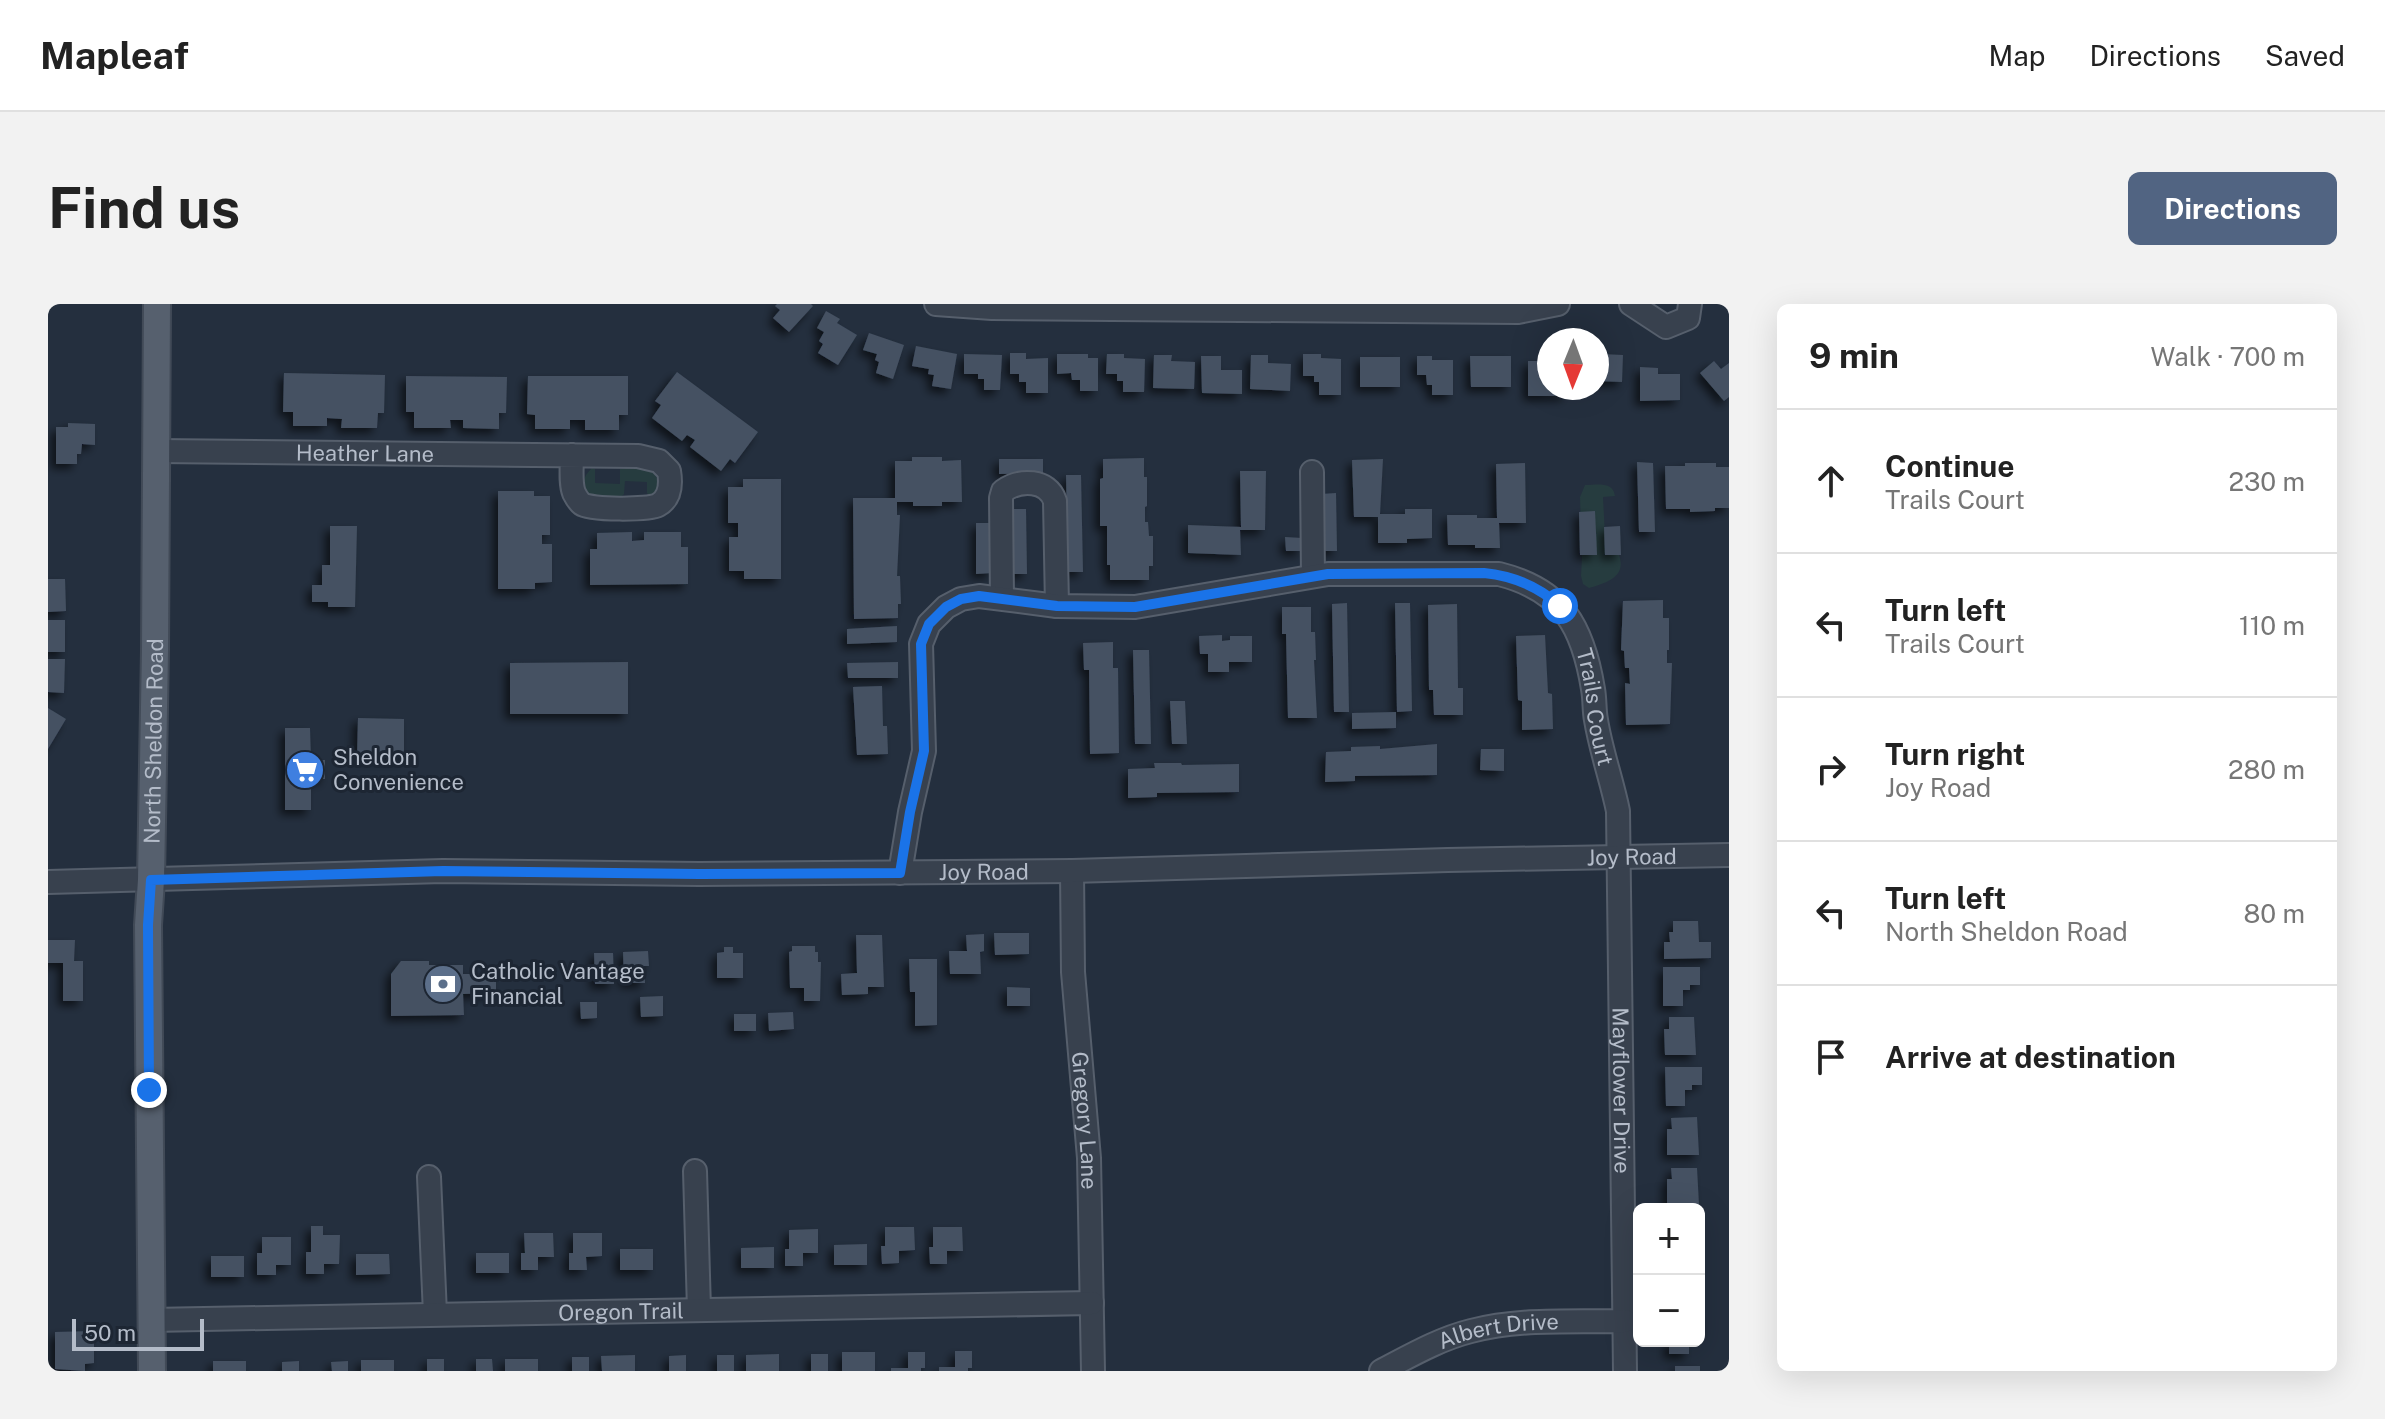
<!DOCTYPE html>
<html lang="en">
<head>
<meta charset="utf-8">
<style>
	:root { --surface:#fff; --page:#f2f2f2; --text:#222; --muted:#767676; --line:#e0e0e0; --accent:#516482 }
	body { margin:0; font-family:"Public Sans",sans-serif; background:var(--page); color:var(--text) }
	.controls { position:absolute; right:24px; bottom:24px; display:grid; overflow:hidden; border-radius:12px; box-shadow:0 8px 32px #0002 }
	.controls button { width:72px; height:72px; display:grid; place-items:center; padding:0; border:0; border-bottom:2px solid var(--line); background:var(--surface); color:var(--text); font:40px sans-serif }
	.compass { position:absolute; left:1489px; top:24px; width:72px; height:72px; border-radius:50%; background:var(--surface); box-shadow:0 8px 32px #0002; rotate:181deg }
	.scale { position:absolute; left:24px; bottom:20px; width:132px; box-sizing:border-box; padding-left:8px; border:4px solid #b4bcc9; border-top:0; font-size:22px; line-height:28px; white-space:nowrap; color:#b4bcc9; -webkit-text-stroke:6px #1d2633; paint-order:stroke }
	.stop { position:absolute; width:24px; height:24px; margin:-18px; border:6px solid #1a73e8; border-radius:50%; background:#fff }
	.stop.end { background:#1a73e8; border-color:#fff; box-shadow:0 2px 8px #0008 }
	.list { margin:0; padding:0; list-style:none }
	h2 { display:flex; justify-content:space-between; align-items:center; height:104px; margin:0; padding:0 32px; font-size:34px }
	h2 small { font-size:26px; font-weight:400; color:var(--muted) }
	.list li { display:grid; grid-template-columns:52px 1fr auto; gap:24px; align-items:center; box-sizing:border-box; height:144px; padding:0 32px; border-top:2px solid var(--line) }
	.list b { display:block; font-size:30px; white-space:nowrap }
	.list p { margin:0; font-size:26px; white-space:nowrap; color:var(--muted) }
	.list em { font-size:26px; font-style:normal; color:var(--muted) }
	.icon { flex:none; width:44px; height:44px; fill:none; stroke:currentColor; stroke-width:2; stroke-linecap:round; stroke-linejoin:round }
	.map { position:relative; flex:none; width:1681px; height:1067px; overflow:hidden; border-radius:12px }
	header { display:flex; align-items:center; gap:48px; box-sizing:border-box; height:112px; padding:0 40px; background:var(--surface); border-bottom:2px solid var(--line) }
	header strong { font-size:38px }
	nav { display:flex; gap:44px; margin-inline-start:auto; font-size:28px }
	.intro { display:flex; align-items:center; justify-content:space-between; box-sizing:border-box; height:192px; padding:0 48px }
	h1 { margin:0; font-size:56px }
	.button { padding:20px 36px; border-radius:12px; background:var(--accent); color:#fff; font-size:28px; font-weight:700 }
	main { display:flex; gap:48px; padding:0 48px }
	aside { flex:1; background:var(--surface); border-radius:12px; box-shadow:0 8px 32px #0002 }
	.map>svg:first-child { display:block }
	.grass { fill:#263c3f }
	.building { fill:#455162; filter:url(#shadow) }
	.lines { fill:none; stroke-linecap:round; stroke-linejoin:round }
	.minor-casing { stroke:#565f6c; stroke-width:26 }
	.major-casing { stroke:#414a57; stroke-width:30 }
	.minor { stroke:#38414e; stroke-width:22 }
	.major { stroke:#56606e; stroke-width:26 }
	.route { stroke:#1a73e8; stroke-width:10 }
	.labels { text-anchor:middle; stroke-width:6; stroke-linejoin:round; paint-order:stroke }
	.street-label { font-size:22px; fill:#b4bcc9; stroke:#1d2633 }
	.poi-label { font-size:22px; fill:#b4bcc9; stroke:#1d2633; text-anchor:start }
</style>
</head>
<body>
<header>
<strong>Mapleaf</strong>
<nav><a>Map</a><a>Directions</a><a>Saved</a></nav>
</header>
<div class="intro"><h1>Find us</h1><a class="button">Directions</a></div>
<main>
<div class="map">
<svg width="1681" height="1067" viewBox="0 0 1681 1067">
	<defs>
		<filter id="shadow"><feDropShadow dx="-5" dy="5" stdDeviation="4" flood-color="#0009"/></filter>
	</defs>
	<rect width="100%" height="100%" fill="#242f3e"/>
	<g class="grass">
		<path d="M544,164l3,1v14l25,1v-15c19,-4 42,-2 38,22l-8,5 -3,-3v-11l-22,-1 -1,13 -2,2h-32c-9,-10 -8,-19 2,-28z"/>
		<path d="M1537,181c12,0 28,-4 30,11l-12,1 3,58h13c8,22 -13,28 -30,33l-6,-4 -2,-8 1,-18 -2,-61z"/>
	</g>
	<g class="building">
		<path d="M729,0h34l2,2 -24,26 -16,-14 7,-8 -5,-4z"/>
		<path d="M778,7l14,8 -3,4 20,12 -19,30 -20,-12 5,-9 -4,-3 5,-9 -7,-4z"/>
		<path d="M821,29l35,12 -11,34 -17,-6 3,-11 -4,-2 2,-6 -14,-4z"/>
		<path d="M1549,40h4v10l22,1 -1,27 -25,-1z"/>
		<path d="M868,42l41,8 -6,35 -19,-3 2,-11 -6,-1 1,-5 -17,-3z"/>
		<path d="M962,49h16v6l22,-1v35h-22v-11h-7v-8h-9z"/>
		<path d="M916,50l38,1 -2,35h-16v-11h-6v-5h-14z"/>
		<path d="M1009,50h31v4h10v33h-18v-11h-8l-1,-7 -14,1z"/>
		<path d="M1059,50h17v4l21,1 -1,33h-21v-11h-6v-7h-11z"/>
		<path d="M1255,50h18v4l20,1v36h-22v-13h-5v-6h-11z"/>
		<path d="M1106,51h18l-1,6 24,1 -1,27 -41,-1z"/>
		<path d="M1203,51h17v8l23,1 -1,27 -40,-2z"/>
		<path d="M1153,52h20v14h21v24l-40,-1z"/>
		<path d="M1369,52h15v4h21v35h-21v-10h-5l-1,-10h-9z"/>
		<path d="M1422,52h41v31h-40z"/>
		<rect x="1312" y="53" width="40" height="30"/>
		<path d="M1480,57h21v27h17v8h-38z"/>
		<path d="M1666,57l7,8 8,-6v34l-5,4 -24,-28z"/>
		<path d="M1592,63l18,1v6h22v26l-40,1z"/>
		<path d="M629,68l81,60 -23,31 -5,-4 -9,12 -31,-24 5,-7 -8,-5 -5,6 -30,-23 9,-13 -6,-4z"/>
		<path d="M236,69l101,2 -1,38h-6l-1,15h-36l1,-9 -15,-1v8h-34v-14h-10z"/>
		<path d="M358,72l101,1 -1,36h-7v16l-36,-1v-8h-13l1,8h-37v-16h-8z"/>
		<path d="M480,72h100v39h-9v15h-34v-10h-15v9h-35v-14l-8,-1z"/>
		<path d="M20,119l27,1v21l-13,-1 -1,10h-4v10h-21v-37h12z"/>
		<path d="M864,153h30v4l19,-1 1,42h-20v4h-29v-4h-16v13h3l-3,61h3l1,28h-3v14l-44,1 -1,-121h42v-37h17z"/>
		<path d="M1096,154v19h3v29l-2,1v15h3l1,14h4v30h-4v14h-39v-15h-3v-39h-7v-47l3,-1v-19z"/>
		<path d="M951,155h44v14l-44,1z"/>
		<path d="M1335,155l-3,55h25v-5h27v29l-25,1v4h-29v-26h-24l-2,-57z"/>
		<path d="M1589,158l16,1 2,69h-16z"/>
		<path d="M1477,159l1,60h-27l1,25h-25v-3h-27l-1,-30h30v3h20l-1,-54z"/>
		<path d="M1637,159h31v4h13v41h-14v3l-25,1v-3h-24l-1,-43h20z"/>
		<path d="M1192,167h26l-1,59h-25l1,25 -53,-2v-28l53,2z"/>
		<path d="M1018,171h15l2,97h-15z"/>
		<path d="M695,175h38v100h-37v-8h-15v-34h9v-14h-10v-36h15z"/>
		<path d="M450,187h36v5h16v39h-8v9h10v38l-17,1v6h-37z"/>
		<path d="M1288,189l1,58h-15l-1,-57z"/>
		<path d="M963,205h15l1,65h-15z"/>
		<path d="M1547,207l2,44h-17l-1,-43z"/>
		<path d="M928,219h16v50l-16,1z"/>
		<path d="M282,222h27l-2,81h-27v-5h-16v-17h10v-20h8z"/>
		<path d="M1572,222l1,29h-16l-1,-28z"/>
		<path d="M584,228v9l12,-1v-8h37v15h7v37l-98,1v-36h7v-16z"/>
		<path d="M1237,233l17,1v13h-16z"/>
		<path d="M0,275h17l1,32 -18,1z"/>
		<path d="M1615,296v18h6v32h-2v13h5l-2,61 -44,1 -1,-42 5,1 -1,-16h-4l-1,-17 -3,-1 2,-49z"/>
		<path d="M1299,299l2,109h-15l-2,-108z"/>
		<path d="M1347,299h15l2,108 -15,1z"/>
		<path d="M1409,300l1,84h5v27h-29l-1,-25h-4l-1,-85z"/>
		<path d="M1234,303h29v25h4l1,28h-2l3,58h-29l-2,-84h-4z"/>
		<rect x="0" y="316" width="17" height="32"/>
		<path d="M849,322v16l-50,2v-15z"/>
		<path d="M1174,331v6l8,-1v-4h22v26h-23v10h-21v-18h-8l-1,-18z"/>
		<path d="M1497,331l3,58 4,1 1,35 -31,1v-29l-4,-1 -2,-64z"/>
		<path d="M1065,338v26h5l1,85 -29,1 -1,-84h-5l-1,-27z"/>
		<path d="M1085,346h16l2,94h-16z"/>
		<path d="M0,355h17l-1,34 -16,-1z"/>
		<path d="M580,358v52h-118v-51z"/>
		<path d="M850,358v16h-50l-1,-15z"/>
		<path d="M834,382l1,40h4l1,28 -31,1 -4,-68z"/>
		<path d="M1122,397h15l2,43h-15z"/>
		<path d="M0,404l18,11 -18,30z"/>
		<path d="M1348,408v16l-44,1v-16z"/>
		<path d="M310,414l46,1v39l-47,-1z"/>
		<path d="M237,424h25l1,32h14v19h-14v31h-26z"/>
		<path d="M1389,440v31l-82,1v5l-30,1 1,-30 25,-1v-4l29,-1v3z"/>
		<path d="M1433,445h23v22l-24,-1z"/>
		<path d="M1106,459h27l1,2 57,-1v28l-82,1v4l-29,1v-29l27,-1z"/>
		<path d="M1625,617h25l1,21h12v16l-47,1v-17h6l-1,-10h4z"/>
		<path d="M946,629h35v21l-34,1z"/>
		<path d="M936,630v17l-4,1 1,22h-31l-1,-23h18l-1,-16z"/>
		<path d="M808,631h26l2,52h-16v7l-26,1 -1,-21 16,-1z"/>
		<path d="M0,636h27l-1,21h9v40h-20v-38h-15z"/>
		<path d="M744,642h23v6h3v10h3l-1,39h-16v-13h-14l-1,-36 3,-1z"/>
		<path d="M676,643h9v6h10v25h-26v-25l7,-1z"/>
		<path d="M600,647l1,15h-5l1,17h-21l-1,-31z"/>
		<path d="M546,649h19l1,31h-19z"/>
		<path d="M861,655h28v66l-22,1v-34h-5z"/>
		<path d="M353,657h28v4h34v9h33v19l-33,1 1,21 -73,1v-42z"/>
		<path d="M1615,663h37v18h-10v5h-7v16h-20z"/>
		<path d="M959,683l23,1v18h-23z"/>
		<path d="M615,692v20l-22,1 -1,-20z"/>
		<path d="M532,698h17v16l-16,1z"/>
		<path d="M745,708l1,17 -25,2 -1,-18z"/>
		<rect x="686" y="710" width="22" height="17"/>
		<path d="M1621,713h25l2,38h-31l-1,-26h5z"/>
		<path d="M1617,763h37v18h-10v5h-7v16h-19z"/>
		<path d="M1649,813l2,38h-32v-26h5l-1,-11z"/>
		<path d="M1623,864h26l2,37 -32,1v-27h5z"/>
		<path d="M263,922h12v9h17l-1,29h-15v10h-18v-22h5z"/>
		<path d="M837,923h29l1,23 -16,1v12l-17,1 -1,-18h4z"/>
		<path d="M885,923h29l1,24h-16v13h-17l-1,-17h4z"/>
		<path d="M770,925v24h-15v13h-18v-17h4v-19z"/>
		<path d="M476,929h29l1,24h-16v13h-17v-17h4z"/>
		<path d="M525,929h29v23l-16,1 1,13h-18v-17h4z"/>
		<path d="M214,933h29v28h-15v10h-19v-22h5z"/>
		<path d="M819,940v21h-33v-20z"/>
		<path d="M726,943v21h-33v-20z"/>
		<rect x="572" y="945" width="33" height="21"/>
		<rect x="428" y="949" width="33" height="20"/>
		<path d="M308,950h33l1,20 -34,1z"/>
		<rect x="163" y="952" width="33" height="21"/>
		<rect x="1651" y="1011" width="6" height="18"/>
		<path d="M46,1027v32l-9,1v7l-30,-2v-37z"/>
		<rect x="1621" y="1037" width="20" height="13"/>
		<path d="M907,1047h17v17h-4v3h-29v-4h16z"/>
		<rect x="794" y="1048" width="33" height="19"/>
		<path d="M860,1048h17v16h-4v3h-30v-3h17z"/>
		<path d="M731,1050v17h-33v-16z"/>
		<rect x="763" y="1050" width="17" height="17"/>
		<path d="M587,1051v16h-33l-1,-15z"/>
		<path d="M638,1051v16h-17v-15z"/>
		<rect x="669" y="1051" width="17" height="16"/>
		<rect x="524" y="1053" width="17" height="14"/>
		<rect x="379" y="1055" width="17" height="12"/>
		<path d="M428,1055h16l1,12h-17z"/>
		<rect x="457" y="1055" width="33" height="12"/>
		<rect x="313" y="1056" width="33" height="11"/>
		<rect x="165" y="1057" width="33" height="10"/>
		<path d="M251,1057v10h-17v-9z"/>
		<path d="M300,1057v10h-16l-1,-9z"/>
		<rect x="1627" y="1062" width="25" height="5"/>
	</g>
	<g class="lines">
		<g class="minor-casing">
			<g id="minor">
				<path d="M888,0l56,4 526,4 40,-8"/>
				<path d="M1583,0l35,23 22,-9 2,-14"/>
				<path id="s1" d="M109,147l481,5 21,5 10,10c2,12 2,27 -11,34 -9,5 -68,5 -76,-1 -4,-3 -6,-7 -8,-11 -4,-10 -2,-27 -2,-38"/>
				<path d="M1264,168l1,104"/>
				<path d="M954,294l-1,-100 2,-7c17,-12 45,-12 52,10l2,105"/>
				<path id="s2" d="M1024,567l1,101 16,186 4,213"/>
				<path id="s3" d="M852,569l10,-61 14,-61 -3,-107 8,-20 17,-17 15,-8 18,-3 78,10 78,1 193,-33h171c64,16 84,53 94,115 2,11 1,21 3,31 5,31 16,61 22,91l7,560"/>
				<path id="s4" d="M0,578l395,-11 256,3 373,-3 376,-11 281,-5"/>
				<path d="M647,867l4,139"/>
				<path d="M381,873l6,137"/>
				<path id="s5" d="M103,1016l941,-17"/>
				<path id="s6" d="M1333,1067c29,-15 58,-32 90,-40 50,-13 103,-9 154,-10"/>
			</g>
		</g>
		<g class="major-casing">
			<g id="major">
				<path id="s7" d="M104,1067l-4,-446 3,-45 4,-230 2,-346"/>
			</g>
		</g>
		<use href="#minor" class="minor"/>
		<use href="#major" class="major"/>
	</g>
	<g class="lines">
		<path class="route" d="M101,786l-1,-165 3,-45 292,-9 256,3 201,-1 10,-61 14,-61 -3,-107 8,-20 17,-17 15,-8 18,-3 78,10 78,1 193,-33 156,-1c30,3 54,13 76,33"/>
	</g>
	<defs>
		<g id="supermarket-disc" transform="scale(2)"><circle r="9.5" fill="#3f7fe0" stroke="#1d2633"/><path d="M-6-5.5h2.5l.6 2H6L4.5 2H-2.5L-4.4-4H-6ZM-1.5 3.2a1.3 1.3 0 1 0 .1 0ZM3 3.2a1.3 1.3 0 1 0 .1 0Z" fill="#fff"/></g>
		<g id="bank-disc" transform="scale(2)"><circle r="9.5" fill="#5c6f8a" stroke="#1d2633"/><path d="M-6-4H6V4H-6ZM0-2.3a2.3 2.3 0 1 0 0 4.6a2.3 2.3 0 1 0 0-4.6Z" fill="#fff"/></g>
	</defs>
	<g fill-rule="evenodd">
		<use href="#supermarket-disc" x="257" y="466"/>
		<use href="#bank-disc" x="395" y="680"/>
	</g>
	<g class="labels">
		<g class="street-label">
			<text dy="8" stroke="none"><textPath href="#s1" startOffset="208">Heather Lane</textPath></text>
			<text dy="8" stroke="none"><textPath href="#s3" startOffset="1014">Trails Court</textPath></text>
			<text dy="8" stroke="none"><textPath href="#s7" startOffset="630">North Sheldon Road</textPath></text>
			<text dy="8" stroke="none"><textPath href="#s4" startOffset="1584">Joy Road</textPath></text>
			<text dy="8" stroke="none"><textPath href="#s4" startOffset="936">Joy Road</textPath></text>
			<text dy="8" stroke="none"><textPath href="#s3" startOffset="1400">Mayflower Drive</textPath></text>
			<text dy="8" stroke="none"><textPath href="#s2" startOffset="250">Gregory Lane</textPath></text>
			<text dy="8" stroke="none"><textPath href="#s5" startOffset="470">Oregon Trail</textPath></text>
			<text dy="8" stroke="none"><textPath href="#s6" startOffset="126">Albert Drive</textPath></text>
		</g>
		<g class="poi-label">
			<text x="285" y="461">Sheldon<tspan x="285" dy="25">Convenience</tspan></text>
			<text x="423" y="675">Catholic Vantage<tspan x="423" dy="25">Financial</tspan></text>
		</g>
	</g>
</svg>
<div class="controls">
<button>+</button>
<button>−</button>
</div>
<svg class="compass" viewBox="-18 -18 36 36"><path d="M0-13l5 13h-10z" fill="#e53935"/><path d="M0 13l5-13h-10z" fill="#767676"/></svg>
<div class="scale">50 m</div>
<div class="stop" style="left:1512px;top:302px"></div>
<div class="stop end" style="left:101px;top:786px"></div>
</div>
<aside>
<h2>9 min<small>Walk · 700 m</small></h2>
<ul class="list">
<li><svg class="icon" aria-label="ahead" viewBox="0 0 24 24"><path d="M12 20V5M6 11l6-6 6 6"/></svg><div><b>Continue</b><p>Trails Court</p></div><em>230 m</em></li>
<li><svg class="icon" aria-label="left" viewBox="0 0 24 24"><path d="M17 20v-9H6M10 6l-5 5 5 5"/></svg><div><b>Turn left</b><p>Trails Court</p></div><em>110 m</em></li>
<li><svg class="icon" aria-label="right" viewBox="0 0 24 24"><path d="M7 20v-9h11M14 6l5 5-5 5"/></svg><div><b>Turn right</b><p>Joy Road</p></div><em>280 m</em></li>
<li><svg class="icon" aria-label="left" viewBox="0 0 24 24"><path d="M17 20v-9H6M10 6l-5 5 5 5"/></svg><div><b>Turn left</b><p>North Sheldon Road</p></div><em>80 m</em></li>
<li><svg class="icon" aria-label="arrive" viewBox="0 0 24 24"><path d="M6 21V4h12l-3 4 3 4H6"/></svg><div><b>Arrive at destination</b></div></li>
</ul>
</aside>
</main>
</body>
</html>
